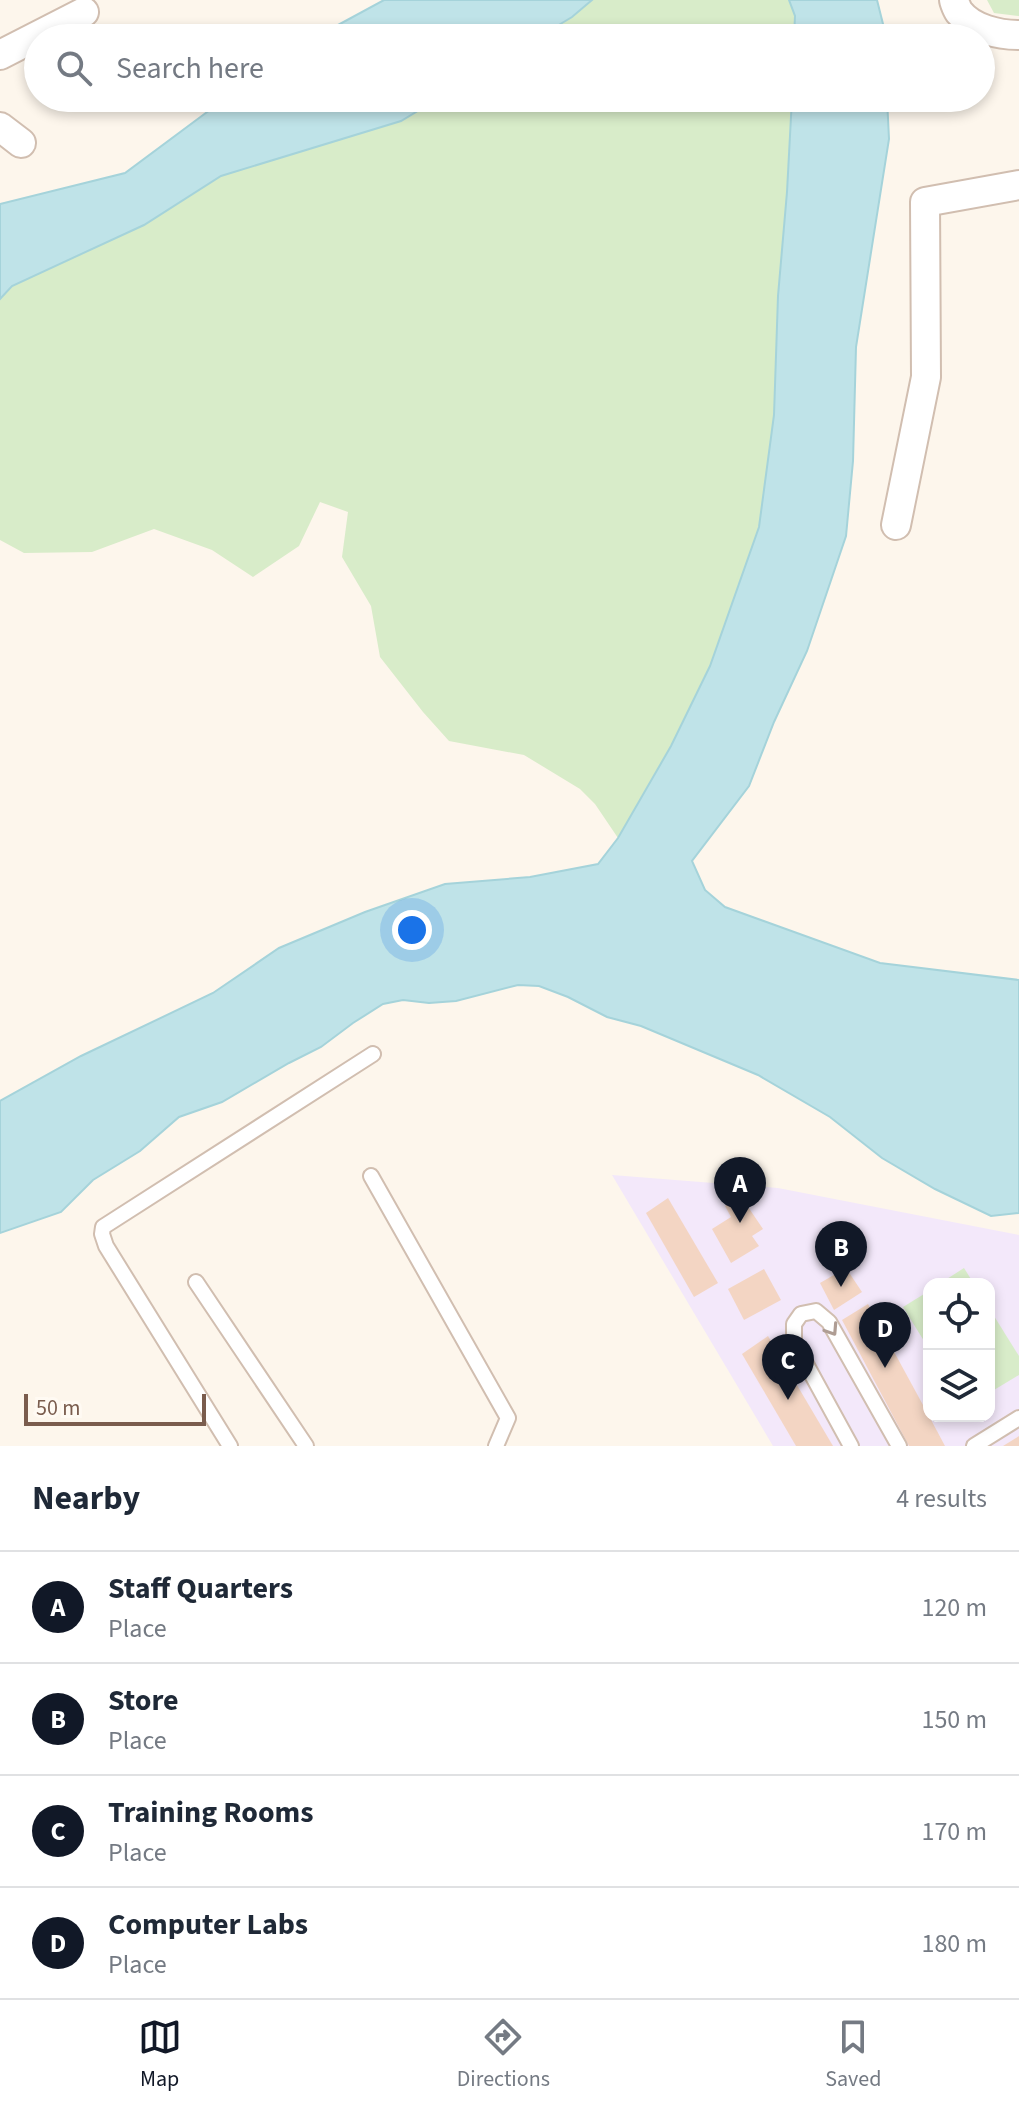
<!DOCTYPE html>
<html lang="en">
<head>
<meta charset="utf-8">
<style>
	:root { --surface:#fff; --page:#f6f6f7; --text:#1f2937; --muted:#747a83; --line:#e0e1e3; --accent:#111827 }
	body { margin:0; font-family:"Source Sans 3",sans-serif; background:var(--page); color:var(--text) }
	.controls { position:absolute; right:24px; bottom:24px; display:grid; overflow:hidden; border-radius:16px; box-shadow:0 4px 12px #0003 }
	.controls button { width:72px; height:72px; display:grid; place-items:center; padding:0; border:0; border-bottom:2px solid var(--line); background:var(--surface); color:var(--text); font:40px sans-serif }
	.scale { position:absolute; left:24px; bottom:20px; width:182px; box-sizing:border-box; padding-left:8px; border:4px solid #7a5c4d; border-top:0; font-size:22px; line-height:28px; white-space:nowrap; color:#7a5c4d; -webkit-text-stroke:6px #fffaf3; paint-order:stroke }
	.you { position:absolute; left:412px; top:930px; width:28px; height:28px; margin:-20px; border:6px solid #fff; border-radius:50%; background:#1a73e8; box-shadow:0 0 0 12px #1a73e833 }
	.badge { display:grid; place-items:center; width:52px; height:52px; border-radius:50%; background:var(--accent); color:#fff; font-size:26px; font-weight:700 }
	.pin { position:absolute; translate:-50% -66px; filter:drop-shadow(0 2px 4px #0008) }
	.pin::after { content:''; position:absolute; top:42px; width:28px; height:24px; background:inherit; clip-path:polygon(0 0,100% 0,50% 100%) }
	.list { margin:0; padding:0; list-style:none }
	h2 { display:flex; justify-content:space-between; align-items:center; height:104px; margin:0; padding:0 32px; font-size:34px }
	h2 small { font-size:26px; font-weight:400; color:var(--muted) }
	.list li { display:grid; grid-template-columns:52px 1fr auto; gap:24px; align-items:center; box-sizing:border-box; height:112px; padding:0 32px; border-top:2px solid var(--line) }
	.list b { display:block; font-size:30px; white-space:nowrap }
	.list p { margin:0; font-size:26px; white-space:nowrap; color:var(--muted) }
	.list em { font-size:26px; font-style:normal; color:var(--muted) }
	.icon { flex:none; width:44px; height:44px; fill:none; stroke:currentColor; stroke-width:2; stroke-linecap:round; stroke-linejoin:round }
	.map { position:relative; flex:none; width:1019px; height:1446px; overflow:hidden }
	.search { position:absolute; background:var(--surface); box-shadow:0 4px 12px #0003; left:24px; right:24px; top:24px; height:88px; display:flex; align-items:center; gap:20px; box-sizing:border-box; padding:0 28px; border-radius:44px; color:var(--muted); font-size:30px }
	.sheet { height:552px; background:var(--surface) }
	nav { display:flex; justify-content:space-around; align-items:center; box-sizing:border-box; height:112px; border-top:2px solid var(--line); background:var(--surface); font-size:22px; color:var(--muted) }
	nav a { display:grid; justify-items:center; gap:4px }
	nav .on { color:var(--accent) }
	.map>svg:first-child { display:block }
	.education { fill:#f3e8fa; fill-rule:evenodd }
	.green { fill:#d8ecc9 }
	.water { fill:#bfe3e8; stroke:#a5d3da; stroke-width:2 }
	.building { fill:#f3d5c3 }
	.lines { fill:none; stroke-linecap:round; stroke-linejoin:round }
	.service-casing { stroke:#d1beb0; stroke-width:18 }
	.minor-casing { stroke:#d1beb0; stroke-width:32 }
	.service { stroke:#fff; stroke-width:14 }
	.minor { stroke:#fff; stroke-width:28 }
	.oneway { stroke:#af9d94 }
</style>
</head>
<body>
<div class="map">
<svg width="1019" height="1446" viewBox="0 0 1019 1446">
	<rect width="100%" height="100%" fill="#fdf6ec"/>
	<path class="education" d="M612,1175l166,13 241,47v211h-246zM929,1284h60v132h-60z"/>
	<g class="green">
		<path d="M592,0h197l6,16 -1,22h-257l35,-21z"/>
		<path d="M987,0h32v16l-25,-3z"/>
		<path d="M439,98h353l-18,317 -15,112 -49,139 -39,80 -53,92 -23,-34 -15,-15 -56,-34 -75,-14 -26,-29 -43,-55 -9,-51 -29,-49 6,-45 -28,-10 -21,44 -46,31 -41,-27 -58,-21 -62,23 -68,1 -24,-13v-241l12,-13 132,-61 77,-49 180,-55z"/>
		<path d="M964,1268l10,16h-35z"/>
		<path d="M929,1291v58l-26,-42z"/>
		<path d="M989,1308l30,48v19l-30,18z"/>
	</g>
	<g class="water">
		<path d="M384,0h208l-20,17 -35,21h-223z"/>
		<path d="M789,0h88l6,24 1,14h-90l1,-22z"/>
		<path d="M226,98h213l-38,23 -180,55 -77,49 -132,61 -12,13v-95l125,-31z"/>
		<path d="M792,98h95l2,41 -33,208 -3,114 -7,75 -39,115 -33,71 -25,64 -57,75 13,29 20,17 155,56 139,17v233l-28,3 -56,-27 -53,-31 -52,-41 -72,-42 -117,-49 -34,-9 -39,-20 -29,-11 -21,-1 -62,16 -27,2 -26,-3 -20,4 -30,19 -32,24 -32,16 -67,39 -43,15 -39,34 -47,29 -32,32 -61,21v-132l81,-45 132,-63 66,-45 86,-36 80,-28 85,-7 68,-13 20,-26 53,-92 39,-80 49,-139 15,-112 4,-119 9,-104z"/>
	</g>
	<g class="building">
		<path d="M740,1195l23,34 -11,7 7,10 -28,17 -19,-34 19,-12 -6,-11z"/>
		<path d="M668,1198l50,85 -24,14 -48,-84z"/>
		<path d="M846,1268l16,24 -28,18 -14,-27z"/>
		<path d="M764,1269l17,31 -37,20 -16,-31z"/>
		<path d="M868,1304l61,112 16,30h-36l-67,-126z"/>
		<path d="M768,1336l65,110h-37l-54,-92z"/>
		<path d="M1019,1436v10h-16z"/>
	</g>
	<g class="lines">
		<g class="service-casing">
			<g id="service">
				<path d="M371,1176l137,242 -12,28"/>
				<path d="M196,1282l110,164"/>
				<path d="M230,1446l-124,-200 -4,-12 1,-7 270,-173"/>
				<path d="M851,1446l-57,-104v-18l7,-10 15,-3 13,11 70,124"/>
				<path d="M974,1446l45,-28"/>
			</g>
		</g>
		<g class="minor-casing">
			<g id="minor">
				<path d="M954,0c0,2 4,11 5,12 13,17 40,23 60,23"/>
				<path d="M0,55l84,-43"/>
				<path d="M0,127l21,16"/>
				<path d="M896,525l30,-148 -1,-175 94,-17"/>
			</g>
		</g>
		<use href="#service" class="service"/>
		<use href="#minor" class="minor"/>
	</g>
	<defs><path id="oneway-chevron" d="M-2-3.5L2.5 0L-2 3.5" fill="none" stroke-width="1.6" stroke-linecap="round" stroke-linejoin="round" transform="scale(2)"/></defs>
	<use class="oneway" href="#oneway-chevron" transform="translate(832 1330) rotate(57)"/>
</svg>
<div class="controls">
<button><svg class="icon" aria-label="locate" viewBox="0 0 24 24"><circle cx="12" cy="12" r="6"/><path d="M12 2v4M12 18v4M2 12h4M18 12h4"/></svg></button>
<button><svg class="icon" aria-label="layers" viewBox="0 0 24 24"><path d="M12 4l9 5-9 5-9-5zM3 14l9 5 9-5"/></svg></button>
</div>
<div class="scale">50 m</div>
<div class="you"></div>
<div class="pin badge" style="left:740px;top:1223px">A</div>
<div class="pin badge" style="left:841px;top:1287px">B</div>
<div class="pin badge" style="left:788px;top:1400px">C</div>
<div class="pin badge" style="left:885px;top:1368px">D</div>
<div class="search"><svg class="icon" aria-label="search" viewBox="0 0 24 24"><circle cx="10" cy="10" r="6"/><path d="M15 15l6 6"/></svg>Search here</div>
</div>
<section class="sheet">
<h2>Nearby<small>4 results</small></h2>
<ul class="list">
<li><span class="badge">A</span><div><b>Staff Quarters</b><p>Place</p></div><em>120 m</em></li>
<li><span class="badge">B</span><div><b>Store</b><p>Place</p></div><em>150 m</em></li>
<li><span class="badge">C</span><div><b>Training Rooms</b><p>Place</p></div><em>170 m</em></li>
<li><span class="badge">D</span><div><b>Computer Labs</b><p>Place</p></div><em>180 m</em></li>
</ul>
</section>
<nav>
<a class="on"><svg class="icon" aria-label="map" viewBox="0 0 24 24"><path d="M3 6l6-2 6 2 6-2v14l-6 2-6-2-6 2zM9 4v14M15 6v14"/></svg>Map</a>
<a><svg class="icon" aria-label="directions" viewBox="0 0 24 24"><path d="M12 3l9 9-9 9-9-9zM9 14v-3h6M13 9l2 2-2 2"/></svg>Directions</a>
<a><svg class="icon" aria-label="saved" viewBox="0 0 24 24"><path d="M7 4h10v16l-5-4-5 4z"/></svg>Saved</a>
</nav>
</body>
</html>
